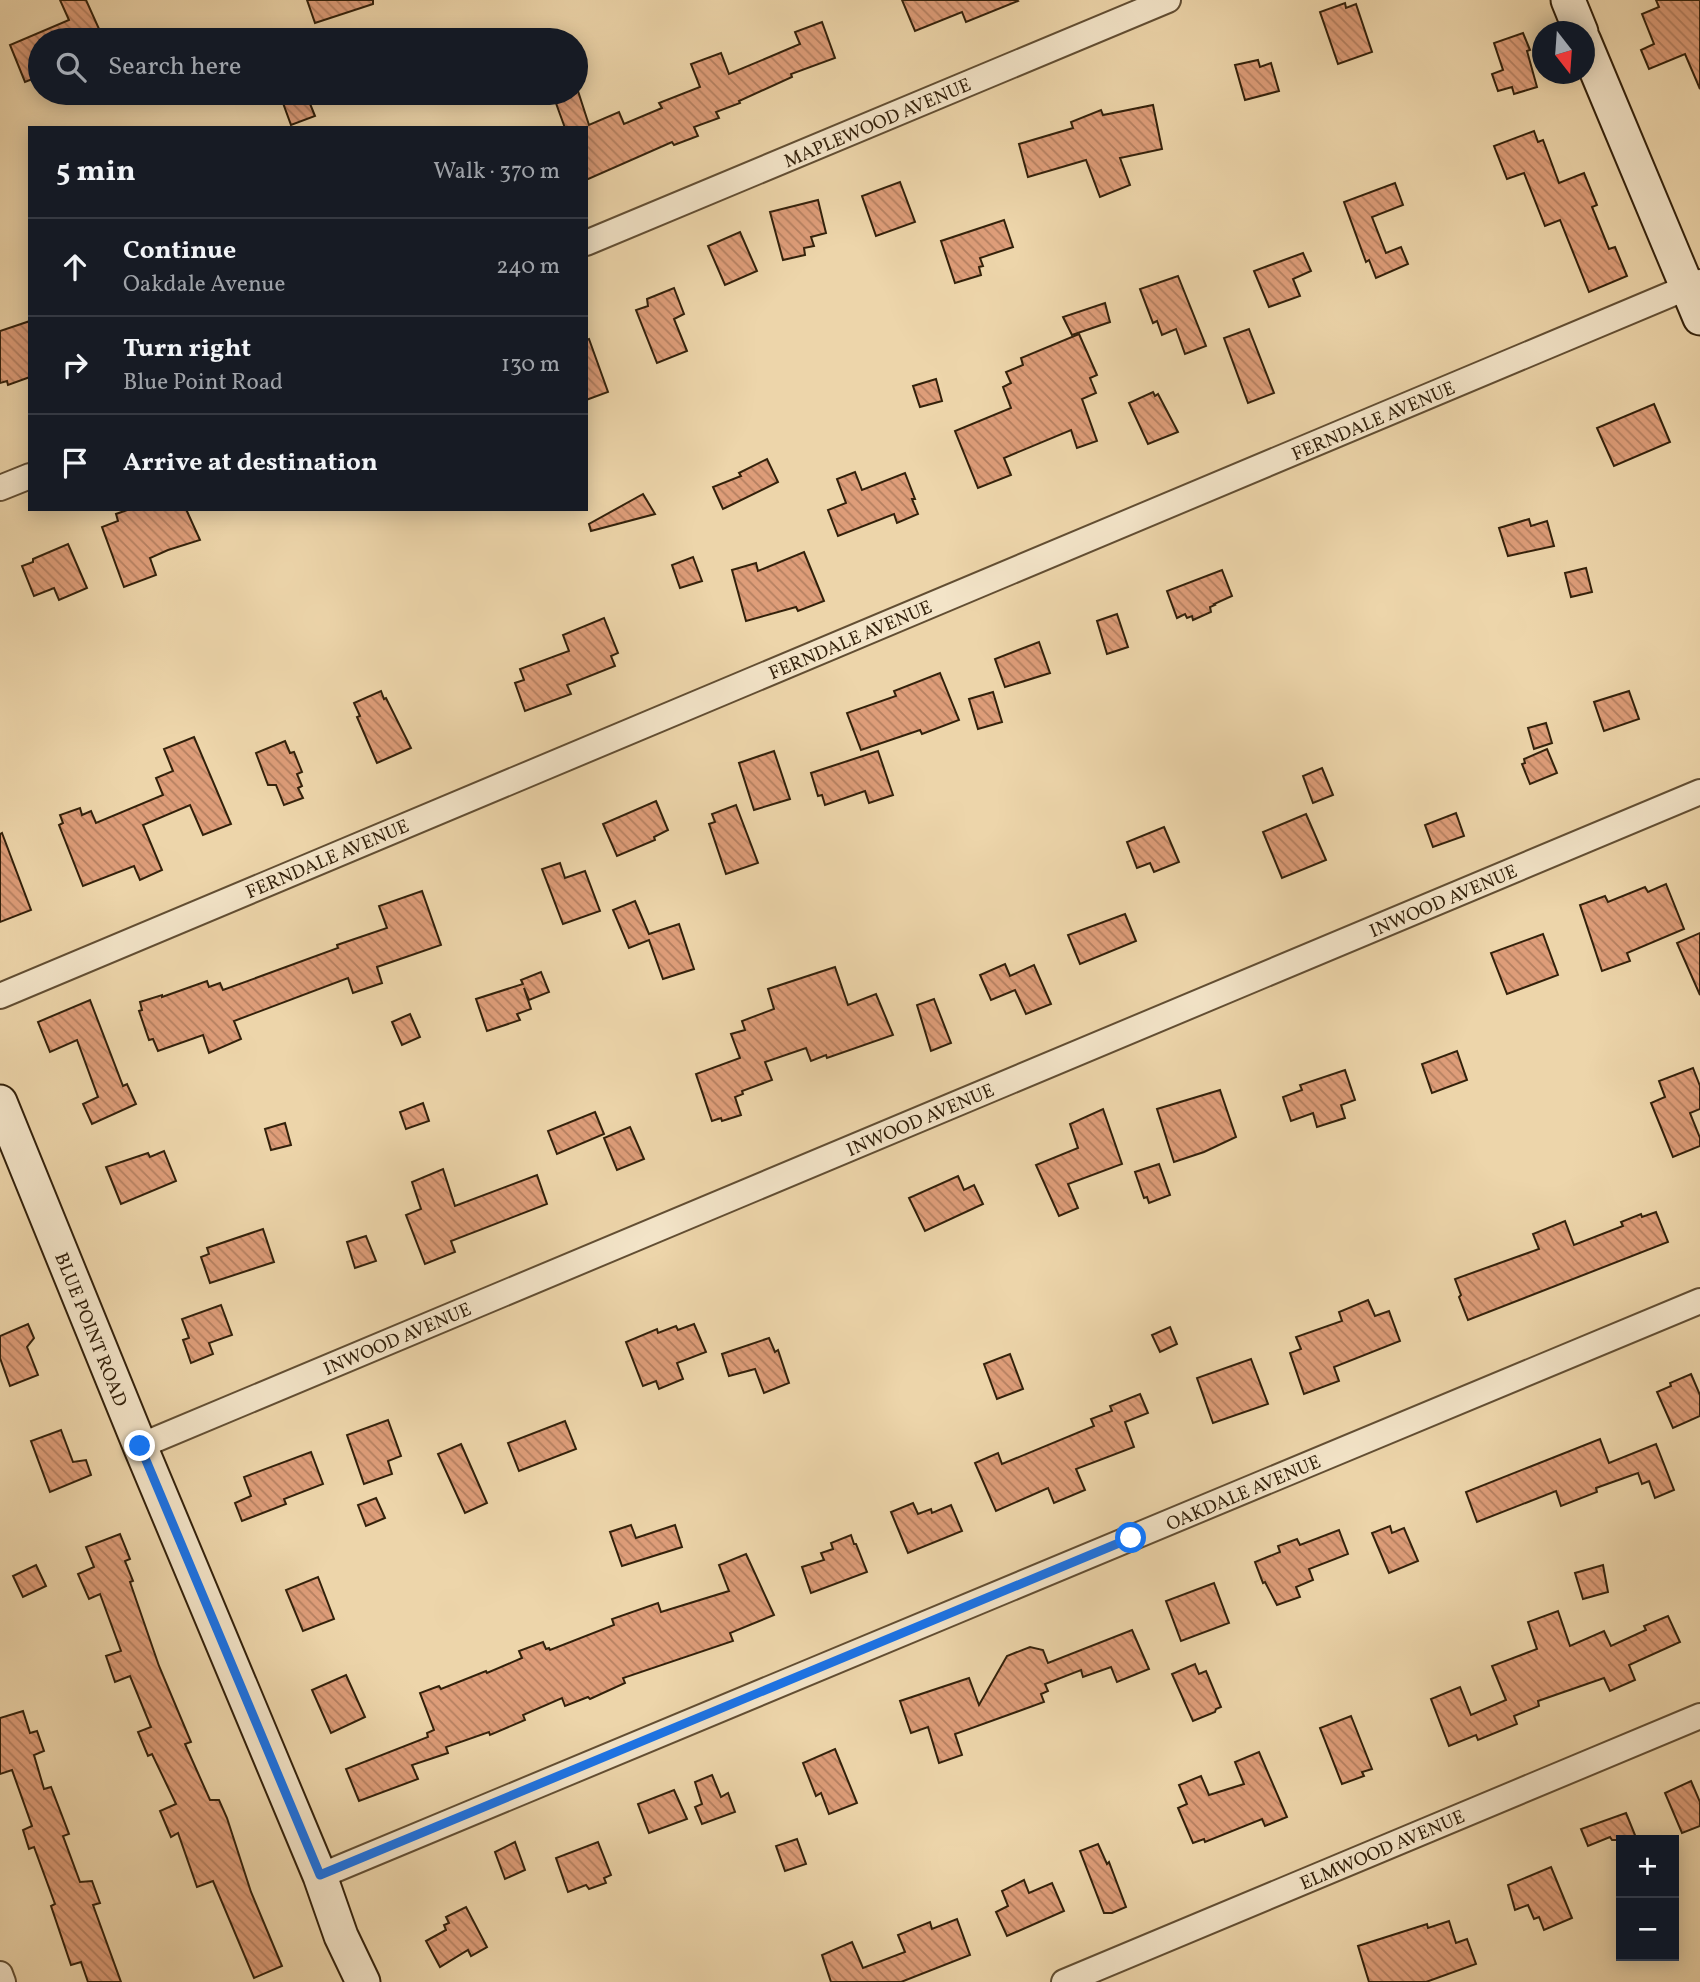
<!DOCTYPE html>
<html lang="en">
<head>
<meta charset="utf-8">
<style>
	:root { --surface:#171b24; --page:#20242c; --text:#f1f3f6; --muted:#9ea1a6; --line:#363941 }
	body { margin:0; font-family:Vollkorn,serif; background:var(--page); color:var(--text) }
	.controls { position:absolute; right:21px; bottom:21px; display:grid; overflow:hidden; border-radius:0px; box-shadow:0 4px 18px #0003 }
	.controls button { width:63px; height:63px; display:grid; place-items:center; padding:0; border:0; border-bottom:2px solid var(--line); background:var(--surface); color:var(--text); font:35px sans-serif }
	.compass { position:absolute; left:1532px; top:21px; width:63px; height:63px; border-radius:50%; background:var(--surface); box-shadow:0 4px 18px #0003; rotate:163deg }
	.stop { position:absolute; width:21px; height:21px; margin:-16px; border:5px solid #1a73e8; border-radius:50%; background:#fff }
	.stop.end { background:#1a73e8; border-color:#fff; box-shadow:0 2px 7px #0008 }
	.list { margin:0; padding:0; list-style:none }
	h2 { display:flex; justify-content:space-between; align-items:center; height:91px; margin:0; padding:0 28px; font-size:30px }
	h2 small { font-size:23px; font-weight:400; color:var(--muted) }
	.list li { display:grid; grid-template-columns:46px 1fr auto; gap:21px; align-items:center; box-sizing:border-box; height:98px; padding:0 28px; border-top:2px solid var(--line) }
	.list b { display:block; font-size:26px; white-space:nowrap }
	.list p { margin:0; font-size:23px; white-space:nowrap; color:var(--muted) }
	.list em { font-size:23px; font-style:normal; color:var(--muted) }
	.icon { flex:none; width:38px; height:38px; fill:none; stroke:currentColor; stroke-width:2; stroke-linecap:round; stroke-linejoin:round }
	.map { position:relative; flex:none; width:1700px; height:1982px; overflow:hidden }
	.search { position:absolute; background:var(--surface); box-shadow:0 4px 18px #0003; left:28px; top:28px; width:560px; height:77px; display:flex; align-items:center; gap:18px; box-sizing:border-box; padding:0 24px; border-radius:38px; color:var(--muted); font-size:26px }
	.panel { position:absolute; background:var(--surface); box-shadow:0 4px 18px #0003; left:28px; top:126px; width:560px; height:385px; border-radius:0px }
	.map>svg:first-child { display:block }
	.building { fill:url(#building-back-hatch); stroke:#33210b; stroke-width:2 }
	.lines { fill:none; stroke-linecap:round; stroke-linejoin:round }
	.street-casing { stroke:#624e33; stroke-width:28 }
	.secondary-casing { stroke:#33210b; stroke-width:37 }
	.street { stroke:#f3e4c8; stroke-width:24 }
	.secondary { stroke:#f3e4c8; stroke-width:33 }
	.route { stroke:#1a73e8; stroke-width:9 }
	.labels { text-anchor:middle; stroke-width:5; stroke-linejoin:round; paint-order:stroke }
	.street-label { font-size:19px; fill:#33210b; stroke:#f3e4c8 }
</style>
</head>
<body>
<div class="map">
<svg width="1700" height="1982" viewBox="0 0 1700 1982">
	<defs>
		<pattern id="building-back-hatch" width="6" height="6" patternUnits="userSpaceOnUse" patternTransform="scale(1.75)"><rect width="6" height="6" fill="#de9d79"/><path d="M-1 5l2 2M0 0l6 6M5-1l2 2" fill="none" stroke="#b58061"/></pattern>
	</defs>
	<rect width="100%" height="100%" fill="#edd5aa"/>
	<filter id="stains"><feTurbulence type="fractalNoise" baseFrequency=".00286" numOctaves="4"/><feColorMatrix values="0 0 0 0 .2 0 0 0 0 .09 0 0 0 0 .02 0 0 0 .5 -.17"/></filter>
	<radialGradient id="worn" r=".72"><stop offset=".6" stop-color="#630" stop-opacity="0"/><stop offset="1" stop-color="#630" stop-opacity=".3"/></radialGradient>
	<g class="building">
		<path d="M60,0h26l18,40h-64v36l-15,6 -15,-37 59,-25z"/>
		<path d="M307,0h66v4l-58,19z"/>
		<path d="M902,0h115l1,1 -52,21 -4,-10 -47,19z"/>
		<path d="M1656,0h44v89l-15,-35 -36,15 -8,-19 13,-6 -12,-30 17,-7z"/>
		<path d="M1345,3l1,5 10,-4 16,48 -34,12 -18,-52z"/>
		<path d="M822,22l13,36 -44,16 1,3 -53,24 1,2 -24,9 3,6 -25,9 4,9 -24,9 -2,-3 -86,38v-52h-21l-12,-33 23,-2 1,-5 12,37 30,-13 5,12 38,-16 -3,-5 41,-16 -9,-23 30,-11 8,21 71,-30 -5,-12z"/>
		<path d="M1523,33l7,17 -3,1 10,36 -23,7 -2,-7 -14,4 -6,-17 11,-4 -9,-27z"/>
		<path d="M1258,60l2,7 11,-4 8,28 -34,9 -10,-35z"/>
		<path d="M306,94l9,22 -24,9 -8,-22z"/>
		<path d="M1153,105l9,44 -42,9 10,27 -30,12 -14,-37 -58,17 -9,-33 54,-16 -2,-6 30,-12 2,5z"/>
		<path d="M1534,131l4,11 5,-2 16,43 25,-10 13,32 -5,2 17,42 6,-2 12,29 -38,16 -29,-72 -15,6 -21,-53 -17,6 -13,-33z"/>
		<path d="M900,182l15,40 -39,14 -14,-40z"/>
		<path d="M1395,183l8,22 -31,12 14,36 15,-6 7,17 -32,14 -7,-18 -3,2 -22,-60z"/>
		<path d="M818,200l8,33 -15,4 3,9 -10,2 1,7 -22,5 -13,-48z"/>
		<path d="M1004,220l9,27 -33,11 3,8 -4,1 2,8 -26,8 -14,-42z"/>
		<path d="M740,232l17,39 -32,14 -17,-39z"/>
		<path d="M1303,253l8,18 -18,8 7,17 -31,11 -15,-36z"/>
		<path d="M1178,276l28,70 -21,8 -9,-25 -14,6 -5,-14 -4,2 -13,-34z"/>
		<path d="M674,288l10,26 -10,5 13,32 -30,12 -21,-53 12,-4 -1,-7z"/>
		<path d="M1105,303l5,19 -38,13 -9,-18z"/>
		<path d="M30,321v56l-22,8 -1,-4 -7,2v-52z"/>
		<path d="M1249,329l25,64 -26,10 -24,-65z"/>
		<path d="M1079,334l18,41 -7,3 6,15 -14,6 15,42 -20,7 -6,-18 -67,28 7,17 -33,13 -23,-57 56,-23 -8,-21 8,-4 -5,-11 17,-7 -2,-7z"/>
		<path d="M589,339l19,53 -22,8v-60z"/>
		<path d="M936,379l6,22 -22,6 -7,-21z"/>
		<path d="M1153,392l2,4 3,-2 20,38 -30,12 -19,-41z"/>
		<path d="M1654,404l16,38 -56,24 -17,-38z"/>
		<path d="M767,459l11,23 -55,27 -10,-22 28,-11 -2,-3z"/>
		<path d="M855,472l7,18 43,-17 10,26h-3l6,15 -21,9 -3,-9 -56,22 -10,-26 18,-7 -9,-24z"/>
		<path d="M643,494l12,20 -64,17 -2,-7z"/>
		<path d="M130,509h56l14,31 -32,10 -18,8 6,17 -32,12 -22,-60 16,-6 -2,-7z"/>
		<path d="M1529,519l2,7 16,-5 7,25 -46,10 -9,-28z"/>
		<path d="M68,544l19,44 -28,12 -5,-12 -20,8 -12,-30 11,-4v-3z"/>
		<path d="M804,552l20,49 -26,10 -2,-4 -50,14 -14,-51 24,-7 2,8z"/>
		<path d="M693,557l9,24 -22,7 -8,-23z"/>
		<path d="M1586,568l6,24 -21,5 -6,-24z"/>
		<path d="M1222,570l10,26 -18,8 1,1 -5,2 1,5 -18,8 -1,-4 -5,2 -2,-4 -8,4 -10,-27z"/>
		<path d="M1117,614l11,33 -21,7 -10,-33z"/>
		<path d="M604,618l14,35 -7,3 4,10 -48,19 4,9 -46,17 -10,-28 9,-3 -4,-11 49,-18 -6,-16z"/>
		<path d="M1039,642l11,31 -45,14 -10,-28z"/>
		<path d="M940,673l19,47 -37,14 -2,-4 -59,20 -14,-37 49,-17 -2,-5z"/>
		<path d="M381,691l3,8 2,-1 25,50 -34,15 -20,-46 3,-1 -6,-13z"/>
		<path d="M1629,691l10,28 -35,12 -10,-29z"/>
		<path d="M993,692l9,30 -24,7 -9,-30z"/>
		<path d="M1546,723l6,20 -18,6 -6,-21z"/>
		<path d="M194,737l37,87 -28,11 -13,-30 -47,20 19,45 -22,10 -6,-14 -51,20 -24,-61 4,-2 -3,-8 20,-7 2,7 9,-4 5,12 67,-28 -7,-17 17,-7 -9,-22z"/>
		<path d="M285,741l5,12 4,-1 8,20 -5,2 5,12 -4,2 5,10 -19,7 -8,-20h-8l-12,-32z"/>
		<path d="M1547,749l10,24 -27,11 -8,-20 3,-1 -1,-4z"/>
		<path d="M774,751l16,48 -36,11 -15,-47z"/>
		<path d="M878,751l15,44 -24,8 -4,-12 -40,14 -3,-10 -4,1 -7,-23z"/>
		<path d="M1322,768l11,27 -20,8 -10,-27z"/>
		<path d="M656,801l12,29 -14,7 1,3 -38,16 -14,-32z"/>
		<path d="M736,805l22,58 -32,11 -17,-50 6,-2 -3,-8z"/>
		<path d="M1456,813l8,23 -31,11 -8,-22z"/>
		<path d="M1306,814l20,46 -44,18 -19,-46z"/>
		<path d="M1164,827l15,35 -25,10 -4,-9 -13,5 -10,-26z"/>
		<path d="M2,833l29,77 -31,12v-88z"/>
		<path d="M560,863l5,15 20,-7 15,40 -37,13 -21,-55z"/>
		<path d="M1666,884l18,45 -57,24 3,8 -28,10 -22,-66 25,-9 3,6 37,-15 3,5z"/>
		<path d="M422,891l19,54 -64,22 5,16 -29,10 -5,-15 -114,43 7,18 -32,14 -6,-18 -45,16 -5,-12 -4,1 -10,-29 3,-1 -2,-8 22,-7v2l45,-16 2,6 11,-4 3,7 115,-42 -1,-3 50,-17 -8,-22z"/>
		<path d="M635,901l14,33 30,-10 15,45 -31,10 -14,-39 -20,8 -16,-38z"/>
		<path d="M1125,914l11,27 -56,23 -12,-29z"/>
		<path d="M1700,933v62l-23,-52z"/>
		<path d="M1543,934l15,41 -51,19 -16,-41z"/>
		<path d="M1005,964l5,12 24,-11 17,39 -25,10 -11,-24 -24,10 -11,-25z"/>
		<path d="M835,967l13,38 28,-11 17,41 -66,23 -1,-3 -15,6 -5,-13 -41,14 7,18 -30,11 1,3 -8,3 6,18 -19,6 -1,-3 -9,3 -16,-47 44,-16 -9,-24 14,-4 -3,-9 32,-12 -6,-20z"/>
		<path d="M541,972l8,20 -20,8 -5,-12 7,21 -14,5 3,6 -33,11 -11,-32 47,-15 -2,-4z"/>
		<path d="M934,999l17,44 -20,8 -14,-46z"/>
		<path d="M90,1000l33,86 4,-2 9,20 -44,20 -9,-20 15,-7 -21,-57 -27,12 -12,-30z"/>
		<path d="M410,1014l10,23 -18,8 -10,-23z"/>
		<path d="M1457,1051l10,29 -35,13 -10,-29z"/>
		<path d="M1693,1068l7,18v23l-10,4 10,25v8l-27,11 -22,-54 14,-6 -6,-16z"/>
		<path d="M1345,1070l10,30 -14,5 4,13 -28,9 -4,-14 -22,8 -8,-24 19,-7 -2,-5z"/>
		<path d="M1220,1090l16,47 -32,15 -30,10 -17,-53z"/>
		<path d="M423,1103l6,18 -23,8 -6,-17z"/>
		<path d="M1103,1109l19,55 -54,20 10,24 -19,8 -23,-51 42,-17 -8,-24z"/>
		<path d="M595,1112l9,22 -47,20 -9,-23z"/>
		<path d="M285,1123l6,22 -20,5 -6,-21z"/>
		<path d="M630,1127l14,32 -27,11 -13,-32z"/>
		<path d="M164,1151l12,30 -55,23 -15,-37 42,-14 2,4z"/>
		<path d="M1159,1164l11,31 -21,8 -2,-6 -3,1 -9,-26z"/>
		<path d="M443,1169l12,37 82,-31 10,29 -96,37 4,11 -30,12 -19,-49 15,-6 -9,-27z"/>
		<path d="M958,1176l6,14 10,-5 9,19 -58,27 -16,-33z"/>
		<path d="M1656,1212l12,30 -200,78 -9,-23 2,-2 -6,-16 84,-30 -6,-15 32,-13 9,24 49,-19 -2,-4 20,-8 1,3z"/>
		<path d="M263,1229l11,33 -64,21 -9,-26 8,-3 -2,-6z"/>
		<path d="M366,1236l10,25 -21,7 -8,-26z"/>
		<path d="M1368,1300l7,16 14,-5 11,30 -66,26 5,14 -35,13 -14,-41 11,-4 -5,-12 46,-16 -3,-9z"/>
		<path d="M221,1305l11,30 -23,8 4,11 -22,9 -8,-23 6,-2 -7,-19z"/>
		<path d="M28,1324l6,14 -7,9 11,28 -28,11 -10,-28v-22z"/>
		<path d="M694,1324l12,28 -29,11 6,16 -24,10 -3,-8 -13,5 -17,-44 31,-13 1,4 18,-7 2,4z"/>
		<path d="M1170,1327l7,17 -17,8 -8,-17z"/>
		<path d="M769,1338l6,14 3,-2 11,33 -25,10 -9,-24 -26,7 -7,-22z"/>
		<path d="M1010,1354l13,35 -26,10 -13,-35z"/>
		<path d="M1251,1359l17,45 -55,19 -16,-45z"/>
		<path d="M1691,1374l9,21v21l-27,12 -16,-36 14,-6 -1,-3z"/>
		<path d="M1140,1394l8,19 -23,9 9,25 -58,22 9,21 -31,13 -6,-15 -52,23 -21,-48 23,-10 4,11 92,-38 -3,-7 21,-8 -2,-5z"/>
		<path d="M388,1420l13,36 -13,5 4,13 -28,10 -17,-49z"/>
		<path d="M565,1421l11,28 -57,22 -11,-28z"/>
		<path d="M61,1430l12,32 13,-2 5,15 -41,17 -19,-51z"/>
		<path d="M1600,1439l9,24 47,-19 18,46 -19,8 -6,-17 -7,3 -4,-11 -42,15 1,4 -36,14 -5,-15 -79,31 -11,-30z"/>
		<path d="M461,1444l26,59 -22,10 -27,-59z"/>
		<path d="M311,1452l12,32 -39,15 2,5 -44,17 -7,-18 16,-7 -7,-19z"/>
		<path d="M376,1498l9,20 -19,8 -8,-21z"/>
		<path d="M913,1503l5,11 13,-5 1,4 19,-8 11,26 -54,22 -17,-41z"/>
		<path d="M631,1525l5,13 39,-13 7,22 -60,19 -12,-34z"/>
		<path d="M1390,1526l2,7 12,-5 14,33 -29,12 -17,-40z"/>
		<path d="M1339,1530l9,24 -39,15 4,11 -17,7 4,10 -23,8 -12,-23 -2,1 -8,-21 25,-10 -2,-6 19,-7 3,6z"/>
		<path d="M120,1534l10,25 -5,2 8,20 -3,1 29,84 32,76 -6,2 25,56h9l8,18 24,74 31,74 -28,12 -41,-97 -16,6 -19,-54 -7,4 -11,-26 16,-7 -24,-50 -4,2 -10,-24 13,-5 -21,-51 -15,6 -9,-26 15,-5 -21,-57 -11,5 -11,-25 16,-7 -8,-20z"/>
		<path d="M851,1535l3,9h2l11,28 -56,21 -9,-26 22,-7 -3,-7 12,-4 -2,-6z"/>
		<path d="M746,1554l28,61 -44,18 3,8 -110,37 2,5 -35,16 -2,-2 -23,9 -3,-8 -39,17 2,5 -35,15 -1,-3 -43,15 2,6 -36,12 6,14 -59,22 -13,-32 82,-32 -1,-4 7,-3 -14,-37 19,-7 2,3 45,-18 1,2 35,-15 -3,-7 24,-9 3,7 3,-1 1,2 64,-25 -2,-6 46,-16 3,9 68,-21 -10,-26z"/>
		<path d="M36,1565l10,21 -23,11 -10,-21z"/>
		<path d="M1603,1565l5,27 -25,7 -8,-26z"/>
		<path d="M318,1577l16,42 -31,12 -17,-41z"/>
		<path d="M1214,1583l15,40 -48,18 -15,-40z"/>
		<path d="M1558,1611l12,35 34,-15 7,15 35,-16 -2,-4 24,-10 12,26 -51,23 6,15 -25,11 -6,-13 -66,23 1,5 -25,10 3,8 -39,16 -2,-5 -27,11 -18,-47 29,-12 11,28 35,-15 -14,-34 45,-17 -9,-27z"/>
		<path d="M1132,1630l17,39 -32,13 -6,-15 -28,10 -2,-7 -36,14 3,7 -7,3 3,8 -89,32 7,21 -23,8 -11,-36 -17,6 -11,-32 69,-23 10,27 28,-49 23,-9 13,3 5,13z"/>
		<path d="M1195,1664l4,10 7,-3 15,36 -5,2 -1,3 -22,9 -21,-47z"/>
		<path d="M346,1675l19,42 -34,16 -19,-43z"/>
		<path d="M23,1711l7,22 7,-2 7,20 -10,4 10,34 7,-2 18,47 -6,2 17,46 12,-1 8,22 -7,2 28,77h-33l-7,-20 -10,3 -20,-59 4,-2 -21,-57 -5,2 -6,-19 9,-4 -20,-56 -12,4v-56z"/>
		<path d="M1351,1716l21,53 -10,3 2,4 -22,8 -22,-56z"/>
		<path d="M835,1749l22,54 -28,11 -8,-21 -5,3 -13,-33z"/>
		<path d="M1259,1752l28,65 -22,9 -3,-7 -57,23 -1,-3 -11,4 -15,-35 9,-4 -8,-19 22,-9 8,19 35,-11 -9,-22z"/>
		<path d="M712,1775l9,22 7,-4 7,19 -33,12 -7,-17 7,-3 -7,-22z"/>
		<path d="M1691,1781l9,21v24l-18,7 -17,-40z"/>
		<path d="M674,1790l13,29 -38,14 -11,-29z"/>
		<path d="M1626,1813l11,27h-25l-2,-3 -22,9 -7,-17z"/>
		<path d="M797,1839l9,25 -21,7 -9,-25z"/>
		<path d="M515,1842l10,28 -20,9 -10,-27z"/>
		<path d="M598,1842l13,33 -7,3 2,5 -17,6 -3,-4 -18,7 -12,-34z"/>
		<path d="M1098,1844l9,20 2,-2 17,45 -14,6h-8l-24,-62z"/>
		<path d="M1551,1867l21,51 -28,12 -5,-13 -5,2 -6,-14 -13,5 -7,-25z"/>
		<path d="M1024,1880l5,13 23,-10 12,28 -57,25 -11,-24 12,-6 -6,-15z"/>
		<path d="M466,1907l21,40 -16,9 -3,-6 -28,17 -14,-26 20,-11 -2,-5 5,-2 -3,-6z"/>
		<path d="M957,1919l13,36 -69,27h-70l-9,-27 30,-13 11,26 42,-16 -7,-17 32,-13 2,7z"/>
		<path d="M1449,1921l7,22 11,-4 9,25 -50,18h-57l-11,-36 69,-22 1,4z"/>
	</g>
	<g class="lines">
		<g class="street-casing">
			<g id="street">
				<path d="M586,243l582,-243"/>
				<path d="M0,488l30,-12"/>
				<path d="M0,996l1700,-714"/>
				<path d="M140,1446l1560,-654"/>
				<path d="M320,1876l1380,-575"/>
				<path d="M0,1974l3,8"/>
				<path d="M1064,1982l636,-266"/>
			</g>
		</g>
		<g class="secondary-casing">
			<g id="secondary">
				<path d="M1568,0l13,32"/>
				<path d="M1584,41l116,277"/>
				<path d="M0,1102l140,344 180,430 21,60 22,46"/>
			</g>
		</g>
		<use href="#street" class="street"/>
		<use href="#secondary" class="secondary"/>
	</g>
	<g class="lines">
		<path class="route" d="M140,1446l180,429 811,-337"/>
	</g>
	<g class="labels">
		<g class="street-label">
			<text transform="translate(877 122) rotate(-23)" y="7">MAPLEWOOD AVENUE</text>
			<text transform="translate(1373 420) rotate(-23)" y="7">FERNDALE AVENUE</text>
			<text transform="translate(850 639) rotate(-23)" y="7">FERNDALE AVENUE</text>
			<text transform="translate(327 858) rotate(-23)" y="7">FERNDALE AVENUE</text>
			<text transform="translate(1443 900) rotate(-23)" y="7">INWOOD AVENUE</text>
			<text transform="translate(920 1119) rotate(-23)" y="7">INWOOD AVENUE</text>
			<text transform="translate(92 1329) rotate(68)" y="7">BLUE POINT ROAD</text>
			<text transform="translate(397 1338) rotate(-23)" y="7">INWOOD AVENUE</text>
			<text transform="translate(1243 1492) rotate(-23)" y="7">OAKDALE AVENUE</text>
			<text transform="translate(1382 1849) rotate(-23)" y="7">ELMWOOD AVENUE</text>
		</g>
	</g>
	<rect width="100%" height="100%" filter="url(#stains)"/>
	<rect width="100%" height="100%" fill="url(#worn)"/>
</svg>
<div class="controls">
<button>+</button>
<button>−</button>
</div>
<svg class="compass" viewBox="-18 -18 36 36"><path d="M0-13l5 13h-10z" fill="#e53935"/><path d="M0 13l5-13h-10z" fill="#9ea1a6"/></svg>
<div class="stop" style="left:1131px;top:1538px"></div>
<div class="stop end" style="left:140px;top:1446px"></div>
<div class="search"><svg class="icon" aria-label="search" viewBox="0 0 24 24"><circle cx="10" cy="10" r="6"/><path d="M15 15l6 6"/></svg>Search here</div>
<section class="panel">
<h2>5 min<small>Walk · 370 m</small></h2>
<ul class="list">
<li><svg class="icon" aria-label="ahead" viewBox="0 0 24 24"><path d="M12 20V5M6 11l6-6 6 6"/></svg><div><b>Continue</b><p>Oakdale Avenue</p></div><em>240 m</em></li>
<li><svg class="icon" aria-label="right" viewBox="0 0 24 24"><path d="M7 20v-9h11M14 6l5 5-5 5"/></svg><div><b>Turn right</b><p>Blue Point Road</p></div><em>130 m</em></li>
<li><svg class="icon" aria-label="arrive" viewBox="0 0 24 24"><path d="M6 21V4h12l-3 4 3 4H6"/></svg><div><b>Arrive at destination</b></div></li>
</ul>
</section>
</div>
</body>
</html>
